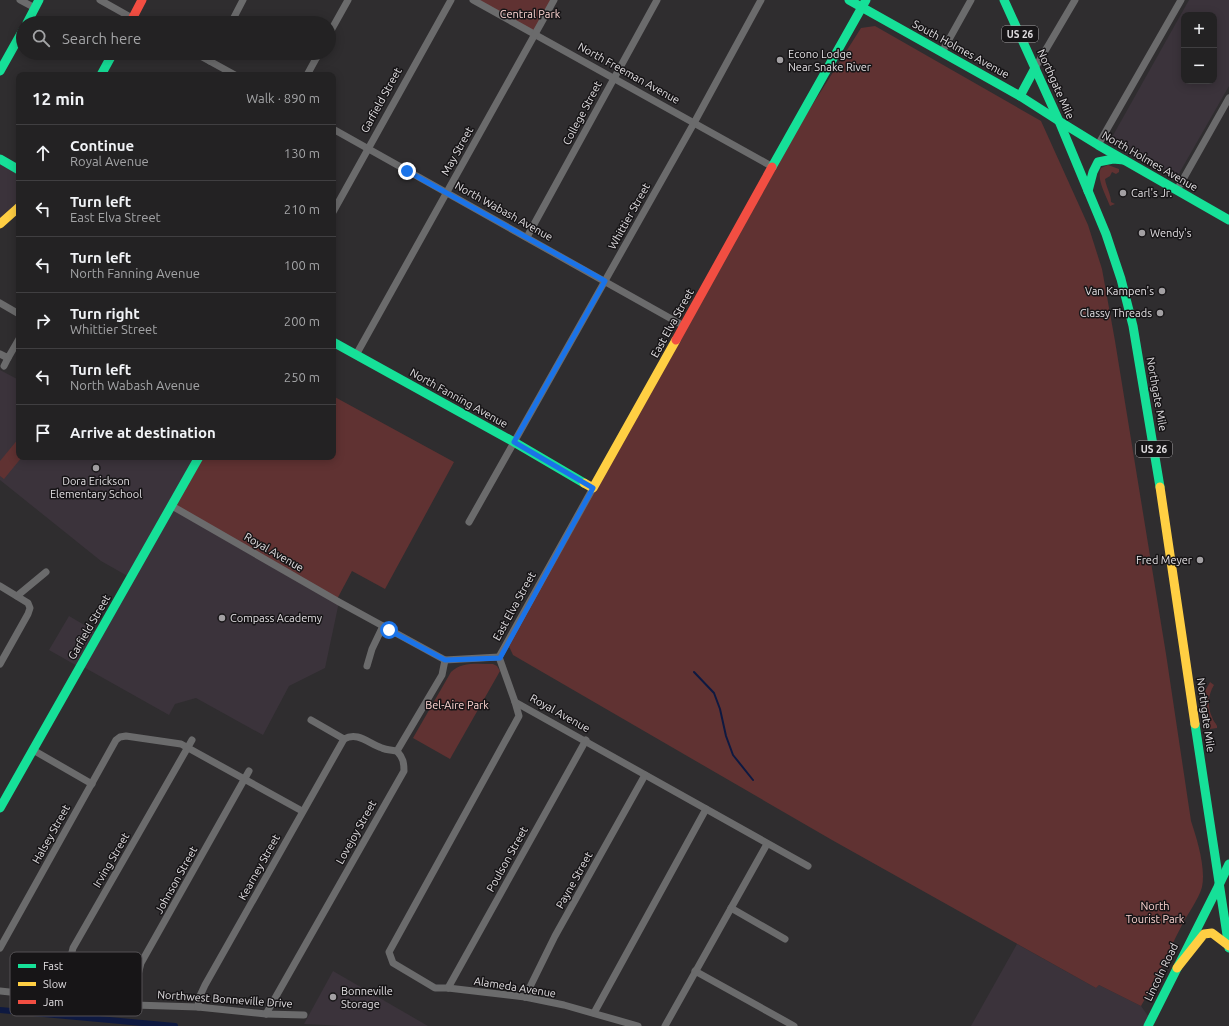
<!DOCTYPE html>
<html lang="en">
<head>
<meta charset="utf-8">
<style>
	:root { --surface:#232223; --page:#2f2f30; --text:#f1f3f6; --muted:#a3a4a6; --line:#403f41 }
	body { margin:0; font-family:Ubuntu,sans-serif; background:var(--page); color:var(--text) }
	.controls { position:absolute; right:12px; top:12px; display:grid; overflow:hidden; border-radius:8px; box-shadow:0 2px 10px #0003 }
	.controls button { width:36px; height:36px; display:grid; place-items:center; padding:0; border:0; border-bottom:1px solid var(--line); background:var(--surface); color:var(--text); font:20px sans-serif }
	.stop { position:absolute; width:12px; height:12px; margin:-9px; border:3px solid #1a73e8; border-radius:50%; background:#fff }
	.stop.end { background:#1a73e8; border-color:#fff; box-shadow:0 1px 4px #0008 }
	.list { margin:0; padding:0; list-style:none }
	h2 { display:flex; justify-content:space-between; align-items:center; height:52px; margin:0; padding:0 16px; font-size:17px }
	h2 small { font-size:13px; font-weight:400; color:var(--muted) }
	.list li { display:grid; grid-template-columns:26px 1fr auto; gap:12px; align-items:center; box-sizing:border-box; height:56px; padding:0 16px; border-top:1px solid var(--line) }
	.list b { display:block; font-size:15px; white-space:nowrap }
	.list p { margin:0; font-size:13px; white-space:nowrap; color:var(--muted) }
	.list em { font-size:13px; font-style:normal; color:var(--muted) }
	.icon { flex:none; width:22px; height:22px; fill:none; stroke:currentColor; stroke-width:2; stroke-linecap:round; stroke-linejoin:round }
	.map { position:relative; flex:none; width:1229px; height:1026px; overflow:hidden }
	.search { position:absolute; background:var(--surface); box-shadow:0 2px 10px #0003; left:16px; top:16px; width:320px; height:44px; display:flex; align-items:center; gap:10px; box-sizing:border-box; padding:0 14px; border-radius:22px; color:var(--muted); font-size:15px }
	.panel { position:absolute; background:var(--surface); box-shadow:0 2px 10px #0003; left:16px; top:72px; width:320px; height:388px; border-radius:8px }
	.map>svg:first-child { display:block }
	.built { fill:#3b333b; fill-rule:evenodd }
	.green { fill:#603232 }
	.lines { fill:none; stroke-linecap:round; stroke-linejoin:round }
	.stream { stroke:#0e1941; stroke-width:2 }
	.canal { stroke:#0e1941; stroke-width:6 }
	.street { stroke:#6b6b6c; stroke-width:7 }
	.fast { stroke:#16e098; stroke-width:9 }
	.slow { stroke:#ffcf43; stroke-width:9 }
	.jam { stroke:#f24e42; stroke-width:9 }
	.route { stroke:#1a73e8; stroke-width:5 }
	.poi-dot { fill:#a3a0a3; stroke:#171517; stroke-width:1.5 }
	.labels { text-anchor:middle; stroke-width:3; stroke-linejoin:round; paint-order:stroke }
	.shield { fill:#171517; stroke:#a4a2a4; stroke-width:1 }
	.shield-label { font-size:10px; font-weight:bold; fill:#e1dee1 }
	.park-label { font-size:11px; fill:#fed5d2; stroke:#171517 }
	.street-label { font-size:11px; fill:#e1dee1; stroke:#171517 }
	.poi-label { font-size:11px; fill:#e1dee1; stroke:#171517; text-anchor:start }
	.key { fill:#171517; stroke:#545154; stroke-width:1 }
	.key-label { font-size:11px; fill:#e1dee1 }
</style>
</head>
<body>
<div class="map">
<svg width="1229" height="1026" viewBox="0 0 1229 1026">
	<rect width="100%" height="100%" fill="#2f2d2f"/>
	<g class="built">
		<path d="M1189,0h40v86l-52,91 -66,-38zM1184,15h30v66h-30z"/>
		<path d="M0,159l19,11v37l-19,17z"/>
		<path d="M0,370l19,10v77h180l140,145 -14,66 -36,18 -26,49 -67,-37 -21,6 -6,11 -89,-50 -1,2 -30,-17 20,-34 29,17 33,-55 -30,-17 -101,-81z"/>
		<path d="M1017,944l79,44 3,-3 42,21 10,14 -3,6h-177z"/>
		<path d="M333,971l95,55h-83l-41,-2z"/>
	</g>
	<g class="green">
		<path d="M474,0h80l-19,34z"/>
		<path d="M875,26l166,95 47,104 14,44 13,72 51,313 25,167c6,18 15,47 11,66 -3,12 -16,29 -21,40 -14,27 -25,54 -40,79l-42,-21 -3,3 -264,-148 -319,-185 -6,-13 266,-475 88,-139z"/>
		<path d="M1108,165l11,4v3l-3,2 -4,-2 -2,4 -5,3c1,8 6,15 6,23l4,2 -5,2c-4,-11 -14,-27 -9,-38z"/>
		<path d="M333,396l121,66 -69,127 -33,-18 -16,30 -164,-95 27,-49h134z"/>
		<path d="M19,438v19h3l-18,22 -4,-3v-15z"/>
		<path d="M493,664l4,2 3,5 -50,88 -37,-21 38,-66c11,-11 28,-8 42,-8z"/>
		<path d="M1210,682l4,3c-6,10 -7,21 -2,32 1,4 4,6 5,9v2l-7,1 -6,-36z"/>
	</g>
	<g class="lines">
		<path class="stream" d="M694,672l20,21 6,16 6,27 7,19 20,25"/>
		<path class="canal" d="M0,1010l175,16"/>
		<g class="street">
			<path d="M20,0l15,8"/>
			<path d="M100,0l41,23"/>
			<path d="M473,0l300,167"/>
			<path d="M231,23l12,-23"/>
			<path d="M329,34l19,-34"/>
			<path d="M942,52l29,-52"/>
			<path d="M195,53l40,22"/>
			<path d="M210,61l4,-8"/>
			<path d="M1035,68l40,-68"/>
			<path d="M307,75l12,-22"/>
			<path d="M333,129l351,197"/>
			<path d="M1098,145l83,-145"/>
			<path d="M1177,190l52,-92"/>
			<path d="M333,212l118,-212"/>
			<path d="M527,237l130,-237"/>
			<path d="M0,303l19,11"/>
			<path d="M0,354l8,4 11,-19"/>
			<path d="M356,355l198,-355"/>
			<path d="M4,366l4,-8"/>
			<path d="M172,506l167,96 106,58 54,-3"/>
			<path d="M469,522l225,-399 67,-123"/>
			<path d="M0,586l28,17 2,5 -2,6 -28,50"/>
			<path d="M17,596l29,-24"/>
			<path d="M499,657l16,45 293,164"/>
			<path d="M499,657l94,-169"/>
			<path d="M367,666l5,-17 11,-23"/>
			<path d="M515,702l4,14 -130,236 4,11 42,25h13l77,9 39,8 74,21"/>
			<path d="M311,720l33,19c14,-8 25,5 38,9 4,2 10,2 15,3"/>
			<path d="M33,750l59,34"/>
			<path d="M397,751l45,-76 3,-15"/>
			<path d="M731,908l54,31"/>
			<path d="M0,948l116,-208 4,-3 6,-1 55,8 121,67"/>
			<path d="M695,971l99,55"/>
			<path d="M448,988l138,-248"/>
			<path d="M0,991l134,14 64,2 68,7 38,1"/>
			<path d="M66,997l5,-41 2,-8 119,-208"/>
			<path d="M525,997l30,-61 90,-161"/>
			<path d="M134,1005l2,-22 5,-20 108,-192"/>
			<path d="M198,1007l1,-9 6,-13 139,-246"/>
			<path d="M594,1013l112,-204"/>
			<path d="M266,1014l138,-243c0,-9 -1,-13 -7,-20"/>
			<path d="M665,1026l102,-182"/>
		</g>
		<g class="fast">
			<path d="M849,0l171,96 39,25"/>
			<path d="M1004,0l55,121 47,113 15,45 12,47 27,161"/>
			<path d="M27,23l12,-23"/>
			<path d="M0,71l23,-41"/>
			<path d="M101,75l12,-22"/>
			<path d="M1020,96l15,-28"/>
			<path d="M1059,121l39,24 131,75"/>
			<path d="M0,159l19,11"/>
			<path d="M772,167l94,-167"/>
			<path d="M1088,191l5,-19 5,-10 15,-3 11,1"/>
			<path d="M333,342l181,100 70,41"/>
			<path d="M1195,724l34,224"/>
			<path d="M0,808l199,-351"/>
			<path d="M1219,885l10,-21"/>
			<path d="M1148,1026l71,-141"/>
		</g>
		<g class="slow">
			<path d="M0,224l19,-17"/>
			<path d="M584,483l9,5 83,-148"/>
			<path d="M1160,487l35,237"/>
			<path d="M1177,968l27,-34 8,-1 17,13"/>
		</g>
		<g class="jam">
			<path d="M130,23l12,-23"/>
			<path d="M676,340l96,-173"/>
		</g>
	</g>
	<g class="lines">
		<path class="route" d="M389,630l56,30 55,-2 93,-170 -79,-46 91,-161 -198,-110"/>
	</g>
	<g class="poi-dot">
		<circle cx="780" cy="60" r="4"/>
		<circle cx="1123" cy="193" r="4"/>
		<circle cx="1142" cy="233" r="4"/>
		<circle cx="1162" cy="291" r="4"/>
		<circle cx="1160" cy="313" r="4"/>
		<circle cx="96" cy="468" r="4"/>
		<circle cx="1200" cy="560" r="4"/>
		<circle cx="222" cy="618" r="4"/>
		<circle cx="333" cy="997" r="4"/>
	</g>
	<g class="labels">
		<g class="shield">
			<rect x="1002" y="26" width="36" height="16" rx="3"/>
			<rect x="1136" y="441" width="36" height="16" rx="3"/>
		</g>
		<g class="shield-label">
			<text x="1020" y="38">US 26</text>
			<text x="1154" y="453">US 26</text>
		</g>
		<g class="park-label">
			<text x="530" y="18">Central Park</text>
			<text x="457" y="709">Bel-Aire Park</text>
			<text x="1155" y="910">North<tspan x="1155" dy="13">Tourist Park</tspan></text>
		</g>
		<g class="street-label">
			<text transform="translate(961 49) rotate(29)" y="4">South Holmes Avenue</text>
			<text transform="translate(629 73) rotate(29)" y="4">North Freeman Avenue</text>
			<text transform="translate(1056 84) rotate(66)" y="4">Northgate Mile</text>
			<text transform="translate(381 100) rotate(-61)" y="4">Garfield Street</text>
			<text transform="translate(582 113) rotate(-62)" y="4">College Street</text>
			<text transform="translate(457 151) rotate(-61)" y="4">May Street</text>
			<text transform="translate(1150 161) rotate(30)" y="4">North Holmes Avenue</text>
			<text transform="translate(504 211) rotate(29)" y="4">North Wabash Avenue</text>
			<text transform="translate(629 216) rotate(-61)" y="4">Whittier Street</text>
			<text transform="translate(672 323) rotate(-61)" y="4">East Elva Street</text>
			<text transform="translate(1157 394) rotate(80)" y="4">Northgate Mile</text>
			<text transform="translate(459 398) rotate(29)" y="4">North Fanning Avenue</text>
			<text transform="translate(274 552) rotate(30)" y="4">Royal Avenue</text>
			<text transform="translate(514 606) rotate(-61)" y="4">East Elva Street</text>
			<text transform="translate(89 627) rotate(-60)" y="4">Garfield Street</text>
			<text transform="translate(560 713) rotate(29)" y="4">Royal Avenue</text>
			<text transform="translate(1206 715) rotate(82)" y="4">Northgate Mile</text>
			<text transform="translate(356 832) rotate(-61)" y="4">Lovejoy Street</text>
			<text transform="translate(51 834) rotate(-61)" y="4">Halsey Street</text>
			<text transform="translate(507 859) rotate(-61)" y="4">Poulson Street</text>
			<text transform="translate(111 860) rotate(-60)" y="4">Irving Street</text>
			<text transform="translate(259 867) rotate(-61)" y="4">Kearney Street</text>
			<text transform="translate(176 880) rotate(-61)" y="4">Johnson Street</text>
			<text transform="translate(574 880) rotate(-61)" y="4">Payne Street</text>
			<text transform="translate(1161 972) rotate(-64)" y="4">Lincoln Road</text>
			<text transform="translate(515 987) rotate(9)" y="4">Alameda Avenue</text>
			<text transform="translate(225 999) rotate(4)" y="4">Northwest Bonneville Drive</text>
		</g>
		<g class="poi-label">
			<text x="788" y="58">Econo Lodge<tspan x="788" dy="13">Near Snake River</tspan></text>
			<text x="1131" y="197">Carl's Jr.</text>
			<text x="1150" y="237">Wendy's</text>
			<text x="1154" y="295" text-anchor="end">Van Kampen's</text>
			<text x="1152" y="317" text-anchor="end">Classy Threads</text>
			<text x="96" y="485" text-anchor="middle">Dora Erickson<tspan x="96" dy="13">Elementary School</tspan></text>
			<text x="1192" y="564" text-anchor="end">Fred Meyer</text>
			<text x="230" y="622">Compass Academy</text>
			<text x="341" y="995">Bonneville<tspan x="341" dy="13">Storage</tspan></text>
		</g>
	</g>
	<rect x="10" y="952" width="132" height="64" rx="6" class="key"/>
	<rect x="18" y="964" width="18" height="4" fill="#16e098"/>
	<rect x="18" y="982" width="18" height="4" fill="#ffcf43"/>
	<rect x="18" y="1000" width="18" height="4" fill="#f24e42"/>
	<g class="key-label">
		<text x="43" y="970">Fast</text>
		<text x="43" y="988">Slow</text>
		<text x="43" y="1006">Jam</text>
	</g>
</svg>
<div class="controls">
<button>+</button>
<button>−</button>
</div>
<div class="stop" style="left:389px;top:630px"></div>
<div class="stop end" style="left:407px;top:171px"></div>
<div class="search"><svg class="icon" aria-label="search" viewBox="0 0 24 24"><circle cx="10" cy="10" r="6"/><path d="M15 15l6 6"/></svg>Search here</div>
<section class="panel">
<h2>12 min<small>Walk · 890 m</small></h2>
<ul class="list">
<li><svg class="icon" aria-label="ahead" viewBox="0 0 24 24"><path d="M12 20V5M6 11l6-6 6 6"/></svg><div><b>Continue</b><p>Royal Avenue</p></div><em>130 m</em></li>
<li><svg class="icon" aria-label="left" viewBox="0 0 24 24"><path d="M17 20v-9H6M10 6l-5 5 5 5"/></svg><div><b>Turn left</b><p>East Elva Street</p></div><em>210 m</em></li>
<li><svg class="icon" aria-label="left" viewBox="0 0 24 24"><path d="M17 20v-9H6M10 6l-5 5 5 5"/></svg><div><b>Turn left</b><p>North Fanning Avenue</p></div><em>100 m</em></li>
<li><svg class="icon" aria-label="right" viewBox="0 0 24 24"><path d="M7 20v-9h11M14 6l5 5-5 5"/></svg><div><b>Turn right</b><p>Whittier Street</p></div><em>200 m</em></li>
<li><svg class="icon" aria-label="left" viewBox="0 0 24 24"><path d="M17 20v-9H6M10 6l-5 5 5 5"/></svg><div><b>Turn left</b><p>North Wabash Avenue</p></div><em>250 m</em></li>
<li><svg class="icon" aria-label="arrive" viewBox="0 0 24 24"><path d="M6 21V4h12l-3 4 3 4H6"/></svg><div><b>Arrive at destination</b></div></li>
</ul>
</section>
</div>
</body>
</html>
